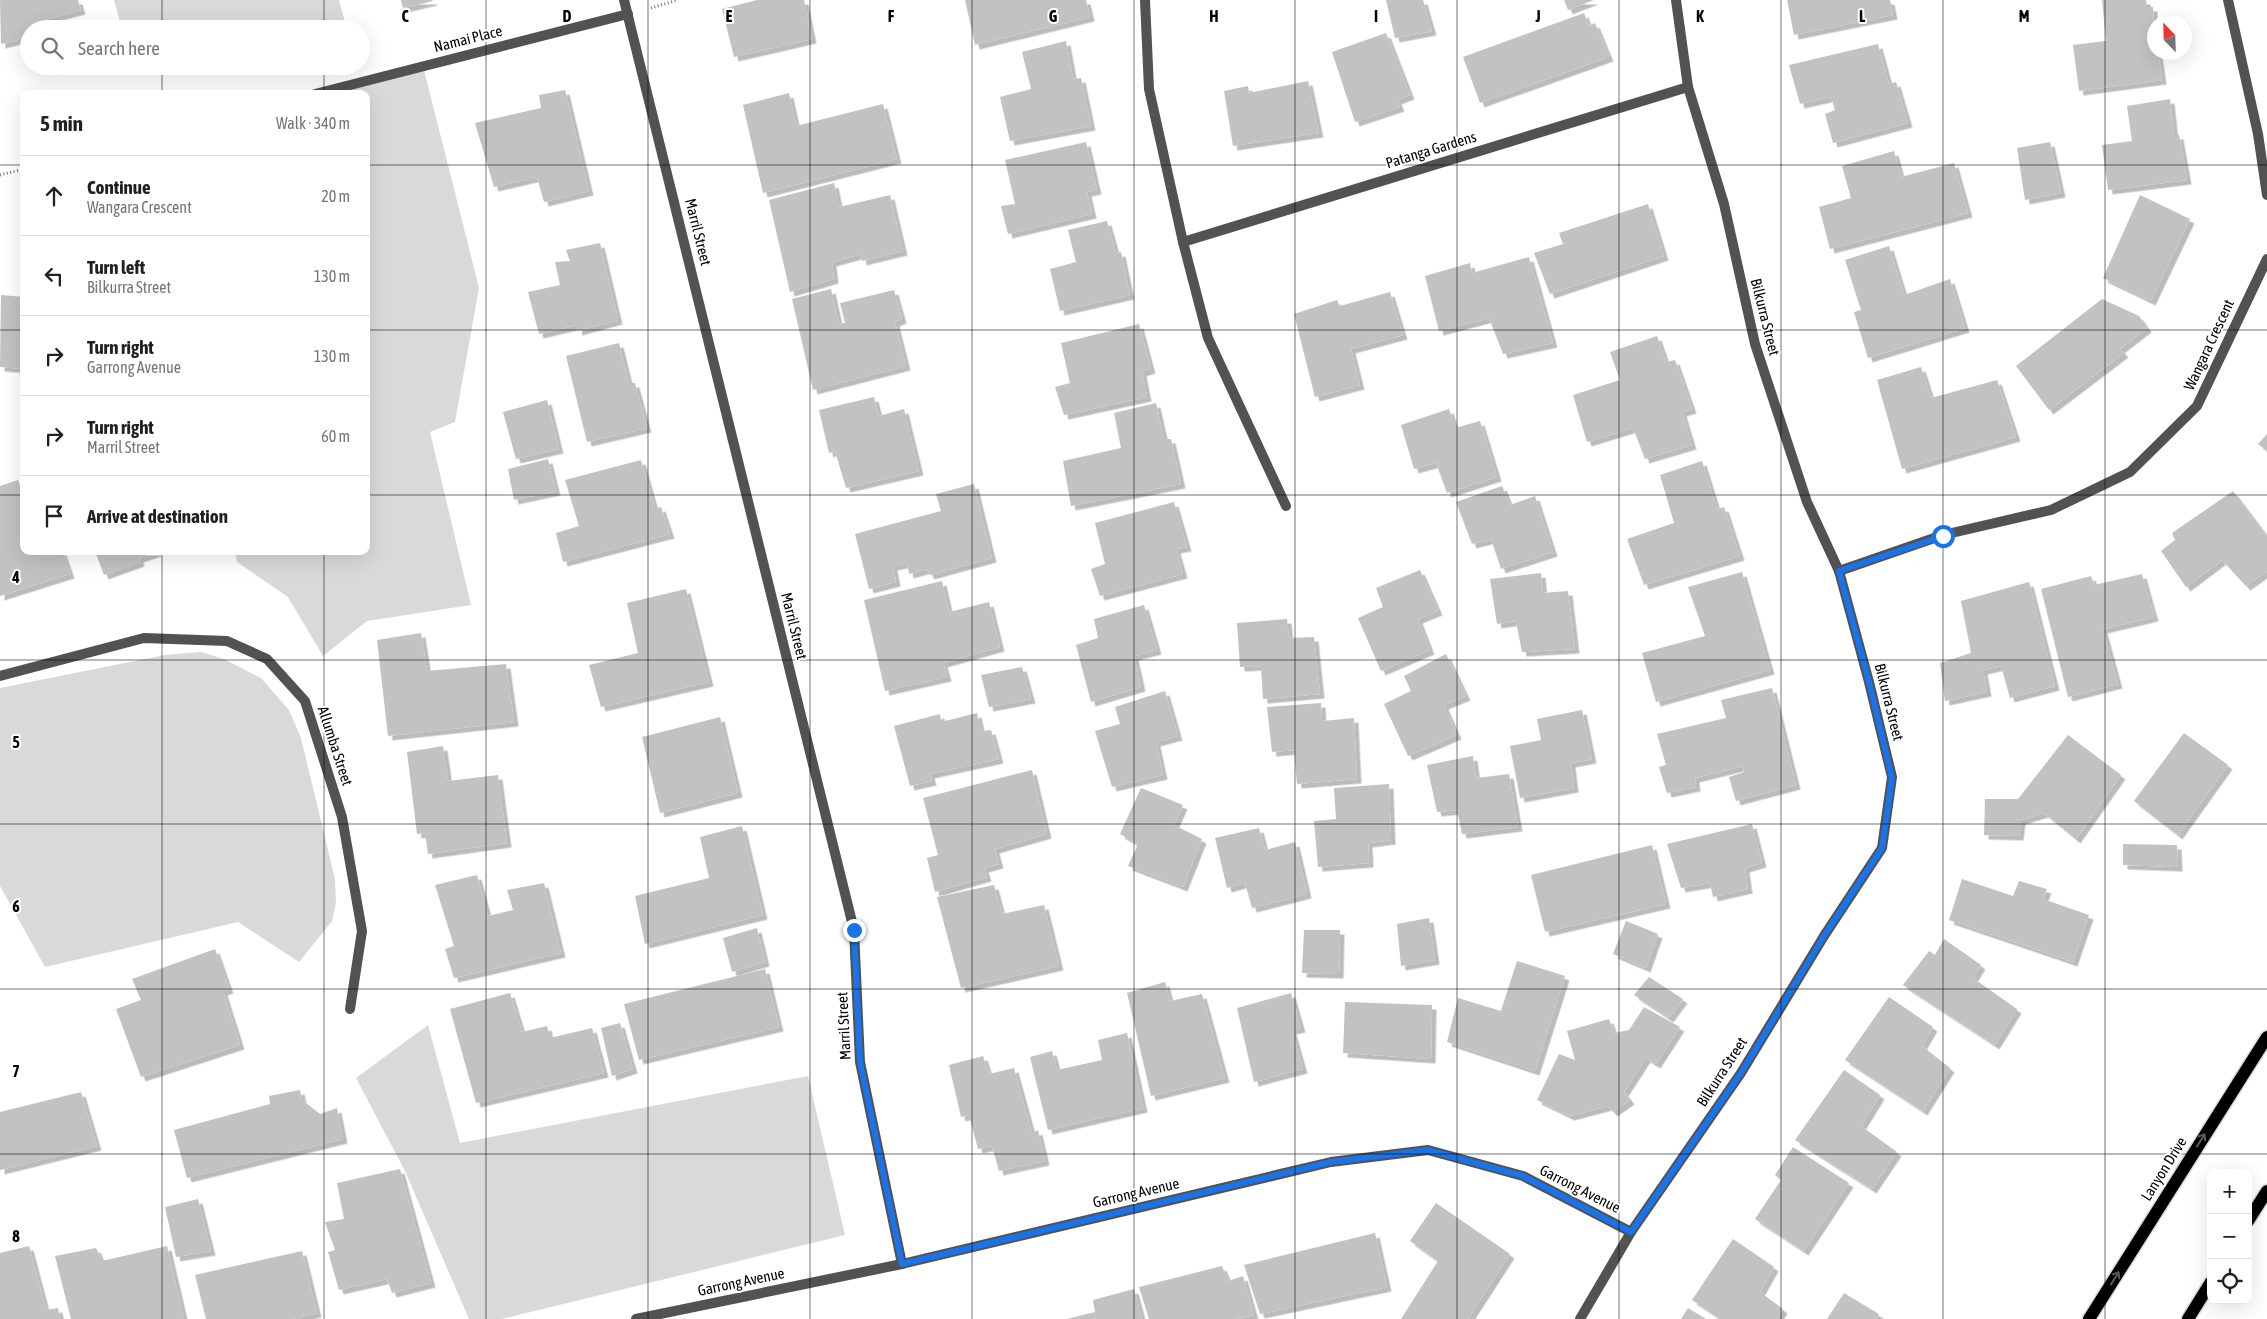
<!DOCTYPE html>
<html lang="en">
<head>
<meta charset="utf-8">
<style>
	:root { --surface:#fff; --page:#f6f6f6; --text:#202124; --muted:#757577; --line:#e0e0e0 }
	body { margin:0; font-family:"Asap Condensed",sans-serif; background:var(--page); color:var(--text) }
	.controls { position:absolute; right:15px; bottom:15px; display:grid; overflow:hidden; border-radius:10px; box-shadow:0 5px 20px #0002 }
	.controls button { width:45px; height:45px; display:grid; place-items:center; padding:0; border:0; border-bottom:1px solid var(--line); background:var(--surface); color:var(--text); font:25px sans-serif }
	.compass { position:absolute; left:2147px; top:15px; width:45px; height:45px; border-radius:50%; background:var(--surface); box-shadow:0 5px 20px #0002; rotate:337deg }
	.stop { position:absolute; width:15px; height:15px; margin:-11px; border:4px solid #1a73e8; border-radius:50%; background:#fff }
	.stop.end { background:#1a73e8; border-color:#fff; box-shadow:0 1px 5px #0008 }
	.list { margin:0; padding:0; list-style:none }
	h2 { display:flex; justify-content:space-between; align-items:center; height:65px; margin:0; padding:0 20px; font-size:21px }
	h2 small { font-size:16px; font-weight:400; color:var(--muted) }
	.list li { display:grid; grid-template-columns:32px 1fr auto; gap:15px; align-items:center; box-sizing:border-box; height:80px; padding:0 20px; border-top:1px solid var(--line) }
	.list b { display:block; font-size:19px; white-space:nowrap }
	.list p { margin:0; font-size:16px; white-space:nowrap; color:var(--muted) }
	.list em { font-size:16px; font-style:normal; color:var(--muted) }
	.icon { flex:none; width:28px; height:28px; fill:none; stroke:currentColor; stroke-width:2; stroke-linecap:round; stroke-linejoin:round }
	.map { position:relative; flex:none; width:2267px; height:1319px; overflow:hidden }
	.search { position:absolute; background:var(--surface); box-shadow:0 5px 20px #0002; left:20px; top:20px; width:350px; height:55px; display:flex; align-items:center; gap:12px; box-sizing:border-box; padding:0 18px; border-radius:28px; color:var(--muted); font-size:19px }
	.panel { position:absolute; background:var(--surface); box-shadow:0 5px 20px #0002; left:20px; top:90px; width:350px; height:465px; border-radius:10px }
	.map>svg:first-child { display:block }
	.green { fill:#d9d9d9 }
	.building { fill:#c2c2c2; filter:url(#shadow) }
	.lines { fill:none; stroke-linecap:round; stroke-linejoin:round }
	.primary-casing { stroke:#dbdbdb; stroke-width:15 }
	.path { stroke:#747474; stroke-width:3; stroke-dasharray:1 2.5; stroke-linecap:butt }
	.minor { stroke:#525252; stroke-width:10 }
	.primary { stroke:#000; stroke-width:12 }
	.oneway { stroke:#595959 }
	.route { stroke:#1a73e8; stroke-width:6 }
	.grid { fill:none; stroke:#000; stroke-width:1; stroke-opacity:0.55 }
	.labels { text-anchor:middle; stroke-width:4; stroke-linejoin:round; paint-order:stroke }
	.street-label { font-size:15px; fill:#000; stroke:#fff }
	.grid-label { font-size:16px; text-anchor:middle; font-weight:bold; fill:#000; stroke:#fff; stroke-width:4; stroke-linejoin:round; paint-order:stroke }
</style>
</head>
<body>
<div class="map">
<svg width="2267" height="1319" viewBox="0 0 2267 1319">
	<defs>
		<filter id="shadow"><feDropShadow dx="4.5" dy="4.5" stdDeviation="0" flood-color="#0004"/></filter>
	</defs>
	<rect width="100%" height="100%" fill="#fff"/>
	<g class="green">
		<path d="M114,0h225l6,22 -26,7h-197z"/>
		<path d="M423,66l56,222 -24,134 -25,10 41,173 -104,16 -44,35 -35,-59 -51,-35 -2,-11h131v-457h-47z"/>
		<path d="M201,652l23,7 37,19 28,32 12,28 34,141 1,24 -4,18 -33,41 -61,-40 -193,45 -45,-81v-198l165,-33z"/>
		<path d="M428,1025l32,118 348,-67 37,159 -343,84h-33l-64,-148 -49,-93z"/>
	</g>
	<g class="building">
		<path d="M0,0h78l3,10 -49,13 1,6h-4v8l-28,7z"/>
		<path d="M401,0h31l1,1 -30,7z"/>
		<path d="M757,0h47l8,39 -78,18 -12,-48z"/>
		<path d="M965,0h121l4,17 -115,28z"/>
		<path d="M1386,0h37l9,31 -37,7z"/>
		<path d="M1564,0h30l-26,10z"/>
		<path d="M1787,0h103l3,15 -99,20z"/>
		<path d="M2102,0h44l1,7h6l1,45h4l4,28 -83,11 -6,-46 33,-4z"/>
		<path d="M1584,13l5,13 6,-3 14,34 -129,46 -17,-46z"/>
		<path d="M1386,33l24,62 -13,5 3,7 -45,15 -23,-70z"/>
		<path d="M1066,41l7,38 8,-1 10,48 -81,15 -10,-44 31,-8 -9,-37z"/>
		<path d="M1878,44l11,40 7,-2 12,41 -75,20 -8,-29 10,-4 -4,-13 -31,7 -11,-39z"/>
		<path d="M1308,81l11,52 -86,13 -9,-55 24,-5 1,7z"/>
		<path d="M565,90l24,101 -45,11 -7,-25 -43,10 -19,-64 66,-15 -2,-13z"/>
		<path d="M789,93l7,33 87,-22 14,55 -134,34 -20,-88z"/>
		<path d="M2170,99l4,36h5l8,45 -79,10 -6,-45 30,-4 -5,-35z"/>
		<path d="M1086,142l11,48 -10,2 5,22 -84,20 -7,-28 14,-2 -10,-44z"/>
		<path d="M2050,142l11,51 -36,7 -8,-52z"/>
		<path d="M1894,151l7,26 53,-14 14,50 -138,36 -11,-42 32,-9 -9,-32z"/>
		<path d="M834,183l5,24 51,-12 13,56 -41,10 -1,-7 -29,8 2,17 -44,13 -21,-92z"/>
		<path d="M2140,195l50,24 -39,82 -48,-23z"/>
		<path d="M1648,204l16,52 -114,38 -16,-41 29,-9 -4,-11z"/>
		<path d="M1107,221l9,32 5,-1 9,43 -70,16 -10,-42 26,-7 -8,-32z"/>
		<path d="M600,243l18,77 -40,11 -1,-6 -38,9 -11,-42 32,-7 -5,-23 15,-1 -4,-11z"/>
		<path d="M1889,246l15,49 46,-16 15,49 -97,30 -14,-46 7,-2 -16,-50z"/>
		<path d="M1529,257l24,86 -50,11 -14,-36 -50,13 -14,-55 45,-13 2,10z"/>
		<path d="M831,289l8,35 6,-1 -5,-20 54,-13 8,29 -7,3 11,44 -93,24 -21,-91z"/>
		<path d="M1390,292l13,43 -52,14 9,36 -45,12 -21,-83 43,-14 3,6z"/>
		<path d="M1,295l23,2v72l-24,-2z"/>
		<path d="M2102,299l37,17 8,12 -27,21 4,4 -75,57 -33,-44z"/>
		<path d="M1139,324l12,45 -9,3 5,25 -83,18 -9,-28 15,-4 -9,-40z"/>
		<path d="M1657,336l9,26 9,-2 17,49 -10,3 10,33 -47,14 -12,-31 -46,14 -14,-47 47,-15 -10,-28z"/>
		<path d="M619,343l10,40h6l12,45 -60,14 -21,-86z"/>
		<path d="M1921,367l10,31 66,-18 19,57 -114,32 -25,-89z"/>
		<path d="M874,397l5,19 25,-7 15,62 -73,17 -11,-37 -6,2 -10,-43z"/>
		<path d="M547,400l12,49 -43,10 -13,-47z"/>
		<path d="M1156,403l8,36h7l10,45 -110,22 -8,-45 58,-13 -7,-35z"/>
		<path d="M1449,409l6,19 25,-7 17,56 -50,16 -11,-30 -22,6 -13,-44z"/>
		<path d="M2267,434v17l-9,-7z"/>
		<path d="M548,459l8,32 -42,9 -6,-31z"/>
		<path d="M641,460l14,49 6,-2 9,27 -107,28 -7,-29 23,-7 -14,-46z"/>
		<path d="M1702,461l15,48 7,-2 16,49 -96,29 -17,-46 47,-16 -14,-48z"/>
		<path d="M18,480l6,15v56h38l8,23 -70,22v-110z"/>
		<path d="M974,484l18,74 -62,17 -3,-6 -18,5 -2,-11 -14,3 3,16 -27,7 -14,-55 86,-23 -5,-17z"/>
		<path d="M1502,486l8,19 25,-9 18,56 -52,17 -10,-30 -19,5 -16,-42z"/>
		<path d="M2233,491l34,45v35l-21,15 -24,-26 -36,27 -25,-36 14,-11 -3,-7z"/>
		<path d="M1174,502l13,45 -11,2 7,25 -83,22 -9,-27 14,-5 -10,-41z"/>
		<path d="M95,551h62v1l-18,6 1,4 -36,13z"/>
		<path d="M1420,570l18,41 -20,8 12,31 -49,21 -23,-53 25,-11 -7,-19z"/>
		<path d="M1742,572l28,98 -114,32 -14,-49 63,-17 -17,-49z"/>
		<path d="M1541,573l2,20 25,-2 7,58 -53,3 -6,-31 -19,3 -7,-45z"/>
		<path d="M2142,574l12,43 -51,12 15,55 -50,13 -27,-108 50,-13 3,9z"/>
		<path d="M942,581l7,31 40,-10 11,45 -57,16 4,14 -62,14 -21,-91z"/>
		<path d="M2029,582l26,104 -45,12 -9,-32 -18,4 4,22 -42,9 -5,-38 31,-10 -10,-52z"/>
		<path d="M686,589l23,93 -108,25 -12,-42 49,-12 -11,-50z"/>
		<path d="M1144,605l13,45 -23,6 7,31 -50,15 -15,-57 22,-7 -4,-19z"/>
		<path d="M1287,619l2,19 25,-1 6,57 -57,5 -2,-33 -21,1 -3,-44z"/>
		<path d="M421,633l6,38 79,-7 8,58 -126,14 -11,-96z"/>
		<path d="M1446,654l20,42 -22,9 13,30 -49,21 -24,-52 27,-13 -7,-15z"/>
		<path d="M1022,667l9,32 -42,8 -8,-32z"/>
		<path d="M1772,688l24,97 -60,16 -7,-24 15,-5 -1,-6 -48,12 1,9 -29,6 -8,-26 7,-2 -9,-31 69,-16 -5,-18z"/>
		<path d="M1165,691l13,45 -22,6 7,33 -51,12 -17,-56 25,-7 -5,-17z"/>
		<path d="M1321,703l1,18 32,-3 3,61 -60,5 -3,-34 -22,2 -5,-45z"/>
		<path d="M1582,710l10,49 -21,4 3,25 -54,10 -10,-52 31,-6 -4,-21z"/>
		<path d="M977,713l4,18 10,-1 8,29 -69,15 2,7 -22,5 -16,-60 46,-12 1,8z"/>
		<path d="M720,717l18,76 -78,20 -18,-76z"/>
		<path d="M2184,733l44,32 -50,70 -44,-34z"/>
		<path d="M2068,735l53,40 -45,64 -32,-26 -23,7 -2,16 -35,-1 1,-36h33z"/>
		<path d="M443,746l5,35 50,-6 9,68 -79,11 -3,-21 -8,1 -10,-82z"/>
		<path d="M1473,756l3,22 33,-4 9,53 -56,7 -5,-24 -20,2 -10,-47z"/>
		<path d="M1032,770l15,64 -52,15 4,15 -15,4 3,9 -52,15 -8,-34 11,-3 -15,-57z"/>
		<path d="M1389,784l2,56 -23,3 1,20 -51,4 -4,-46 22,-2 -2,-31z"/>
		<path d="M1141,788l42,17 -9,20 28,14 -19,48 -55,-21 10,-22 -18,-10z"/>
		<path d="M1752,824l10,39 -17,5 3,21 -35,8 -3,-14 -29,5 -14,-44z"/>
		<path d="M742,826l21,89 -118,29 -10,-48 74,-18 -9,-41z"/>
		<path d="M1259,828l6,22 30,-8 12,52 -55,14 -7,-25 -18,5 -12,-50z"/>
		<path d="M2123,844l54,1 1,22 -55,-2z"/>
		<path d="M1652,845l14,59 -121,28 -14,-57z"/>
		<path d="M477,875l11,41 25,-6 -6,-20 37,-7 17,70 -107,25 -9,-29 9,-3 -19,-61z"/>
		<path d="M1962,879l51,17 6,-15 28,8 -4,10 46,16 -16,47 -124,-42z"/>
		<path d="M994,885l8,29 42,-9 15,61 -98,22 -24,-91z"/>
		<path d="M1429,918l6,42 -34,6 -4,-42z"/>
		<path d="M1626,921l32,13 -12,34 -33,-14z"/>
		<path d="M757,928l8,34 -33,10 -9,-34z"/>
		<path d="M1304,930h36l-1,44 -37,-1z"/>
		<path d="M1944,939l37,26 -8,13 44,31 -22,36 -92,-60 26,-34 6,4z"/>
		<path d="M215,949l14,40 -6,2 17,54 -99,32 -25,-68 25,-9 -9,-21z"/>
		<path d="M1517,961l48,15 -30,95 -88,-29 11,-44 43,13z"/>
		<path d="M765,969l14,58 -140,33 -15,-56z"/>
		<path d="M1649,977l34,22 -14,19 -35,-23z"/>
		<path d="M1165,982l5,19 32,-7 23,84 -74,18 -24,-103z"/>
		<path d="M510,993l12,39 25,-6 3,12 42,-10 12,45 -128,30 -26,-94z"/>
		<path d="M1291,993l10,35 -9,2 11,39 -49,13 -17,-74z"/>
		<path d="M1889,997l44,30 -11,19 28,22 -27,43 -78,-51z"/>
		<path d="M1345,1002l87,3 -1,54 -88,-6z"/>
		<path d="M1644,1007l36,20 -24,37 -10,-6 -22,34 6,8 -17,12 -5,-6 -38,10 -33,-16 22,-46 16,6 -8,-29 42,-12 5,14 15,-3z"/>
		<path d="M620,1023l13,46 -21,7 -11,-48z"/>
		<path d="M1127,1033l16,75 -95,22 -18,-73 22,-6 5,19 45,-10 -4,-20z"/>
		<path d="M983,1056l6,18 25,-6 18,65 6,-3 7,31 -46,10 -7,-25 -14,3 -9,-34 -8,2 -12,-52z"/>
		<path d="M1844,1070l36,25 -19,31 36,26 -25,37 -77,-49z"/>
		<path d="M300,1090l2,10 18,14 17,-6 6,31 -156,39 -13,-48 96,-26 -1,-8z"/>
		<path d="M81,1092l16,54 -97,24v-58z"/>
		<path d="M1793,1147l56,36 -45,68 -49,-32 26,-39 -6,-5z"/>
		<path d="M400,1169l31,114 -39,10 -5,-14 -48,11 -11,-38 7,-2 -10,-28 19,-3 -7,-36z"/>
		<path d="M198,1199l13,52 -35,6 -11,-50z"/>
		<path d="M1436,1203l74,51 -42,65h-67l37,-58 -28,-20z"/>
		<path d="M1375,1233l12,54 -127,27 -16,-49z"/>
		<path d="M1733,1239l41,28 -14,25 23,17 -6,10h-56l-29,-19z"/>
		<path d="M29,1246l17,64 12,-2 2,11h-60v-66z"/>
		<path d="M167,1246l17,73h-113l-16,-63 41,-8 6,13z"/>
		<path d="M302,1251l15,62 -25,6h-86l-11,-44z"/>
		<path d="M1222,1266l6,15 15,-5 11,39 -17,4h-88l-10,-32z"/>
		<path d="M1134,1289l8,30h-75l28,-7 -2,-12z"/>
		<path d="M1844,1293l35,21 -3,5h-49z"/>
		<path d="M1688,1308l18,11h-25z"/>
	</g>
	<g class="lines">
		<g class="primary-casing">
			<g id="primary">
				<path d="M2248,1221l19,-30"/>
				<path d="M2089,1319l178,-282"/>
				<path d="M2188,1319l23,-37"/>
			</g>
		</g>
		<g class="path">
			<path d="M651,8l27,-8"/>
			<path d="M0,175l24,-6"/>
		</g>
		<g class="minor">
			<path d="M624,0l230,930 6,132 42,202"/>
			<path d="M1145,0l4,89 34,153 505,-155"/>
			<path d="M2228,0l30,134 9,61"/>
			<path d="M315,94l313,-80"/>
			<path d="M1183,242l25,96 78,168"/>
			<path d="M1839,571l104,-36 108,-25 79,-38 67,-66 70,-147"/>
			<path d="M0,676l144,-38 83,3 40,18 38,42 37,116 20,114 -12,78"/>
			<path d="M636,1319l266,-55 429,-102 97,-12 95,26 108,56"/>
			<path d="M1580,1319l51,-87 110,-159 83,-137 58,-88 10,-71 -23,-95 -30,-111 -32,-69 -52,-158 -31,-140 -36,-117 -12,-87"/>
		</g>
		<use href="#primary" class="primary"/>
	</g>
	<defs><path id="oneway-shaft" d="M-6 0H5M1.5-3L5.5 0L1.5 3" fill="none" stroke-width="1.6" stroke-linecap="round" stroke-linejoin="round" transform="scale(1.25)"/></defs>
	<g class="oneway">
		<use href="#oneway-shaft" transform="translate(2201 1140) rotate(-58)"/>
		<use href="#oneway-shaft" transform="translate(2115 1278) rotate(-58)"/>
	</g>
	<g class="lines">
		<path class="route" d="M854,930l6,132 42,202 429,-102 97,-12 95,26 108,56 110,-159 83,-137 58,-88 10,-70 -23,-96 -30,-111 104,-35"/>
	</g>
	<path class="grid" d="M162,0v29M324,0v29M486,0v1319M648,0v1319M810,0v1319M972,0v1319M1134,0v1319M1295,0v1319M1457,0v1319M1619,0v1319M1781,0v1319M1943,0v1319M2105,0v1319M162,66v28M324,66v28M0,165h24M366,165h1901M0,330h24M366,330h1901M0,495h24M366,495h1901M162,551v768M324,551v768M0,660h2267M0,824h2267M0,989h2267M0,1154h2267"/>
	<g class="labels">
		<g class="street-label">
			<text transform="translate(468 39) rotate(-14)" y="5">Namai Place</text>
			<text transform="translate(1431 150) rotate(-17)" y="5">Patanga Gardens</text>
			<text transform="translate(698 232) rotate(76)" y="5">Marril Street</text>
			<text transform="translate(1765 317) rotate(76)" y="5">Bilkurra Street</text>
			<text transform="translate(2209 345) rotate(-65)" y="5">Wangara Crescent</text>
			<text transform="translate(794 626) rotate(76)" y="5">Marril Street</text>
			<text transform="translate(1889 702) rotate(76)" y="5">Bilkurra Street</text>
			<text transform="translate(335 746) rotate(72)" y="5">Allumba Street</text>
			<text transform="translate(844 1026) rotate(-93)" y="5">Marril Street</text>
			<text transform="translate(1722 1072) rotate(-57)" y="5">Bilkurra Street</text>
			<text transform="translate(2164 1169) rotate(-58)" y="5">Lanyon Drive</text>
			<text transform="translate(1580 1189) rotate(27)" y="5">Garrong Avenue</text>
			<text transform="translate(1136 1193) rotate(-13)" y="5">Garrong Avenue</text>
			<text transform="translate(741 1282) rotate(-12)" y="5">Garrong Avenue</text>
		</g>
	</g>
	<g class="grid-label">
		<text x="405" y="22">C</text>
		<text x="567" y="22">D</text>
		<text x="729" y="22">E</text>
		<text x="891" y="22">F</text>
		<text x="1053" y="22">G</text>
		<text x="1214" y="22">H</text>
		<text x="1376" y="22">I</text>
		<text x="1538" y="22">J</text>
		<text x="1700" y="22">K</text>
		<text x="1862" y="22">L</text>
		<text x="2024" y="22">M</text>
		<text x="16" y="583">4</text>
		<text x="16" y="748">5</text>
		<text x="16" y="912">6</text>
		<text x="16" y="1077">7</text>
		<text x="16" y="1242">8</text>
	</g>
</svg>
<div class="controls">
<button>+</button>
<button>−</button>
<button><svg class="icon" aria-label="locate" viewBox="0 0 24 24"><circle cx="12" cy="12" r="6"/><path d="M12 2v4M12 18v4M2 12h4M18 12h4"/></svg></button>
</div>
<svg class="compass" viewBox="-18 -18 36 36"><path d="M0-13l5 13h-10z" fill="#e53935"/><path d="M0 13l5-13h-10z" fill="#757577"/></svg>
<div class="stop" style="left:1943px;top:536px"></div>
<div class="stop end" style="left:854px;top:930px"></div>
<div class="search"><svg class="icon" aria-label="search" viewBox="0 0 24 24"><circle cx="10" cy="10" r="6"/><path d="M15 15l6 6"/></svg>Search here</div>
<section class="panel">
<h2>5 min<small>Walk · 340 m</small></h2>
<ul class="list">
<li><svg class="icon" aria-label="ahead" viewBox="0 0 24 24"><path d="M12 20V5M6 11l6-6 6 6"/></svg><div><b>Continue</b><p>Wangara Crescent</p></div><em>20 m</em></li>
<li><svg class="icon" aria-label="left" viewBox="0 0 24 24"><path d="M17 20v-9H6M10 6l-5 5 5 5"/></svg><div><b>Turn left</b><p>Bilkurra Street</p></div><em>130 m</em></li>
<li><svg class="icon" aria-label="right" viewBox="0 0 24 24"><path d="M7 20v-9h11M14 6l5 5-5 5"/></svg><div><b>Turn right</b><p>Garrong Avenue</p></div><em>130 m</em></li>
<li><svg class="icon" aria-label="right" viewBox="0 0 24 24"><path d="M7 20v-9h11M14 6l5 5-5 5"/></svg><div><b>Turn right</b><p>Marril Street</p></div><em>60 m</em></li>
<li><svg class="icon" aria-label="arrive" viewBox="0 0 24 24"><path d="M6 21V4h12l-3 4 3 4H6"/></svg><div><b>Arrive at destination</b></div></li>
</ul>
</section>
</div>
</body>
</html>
